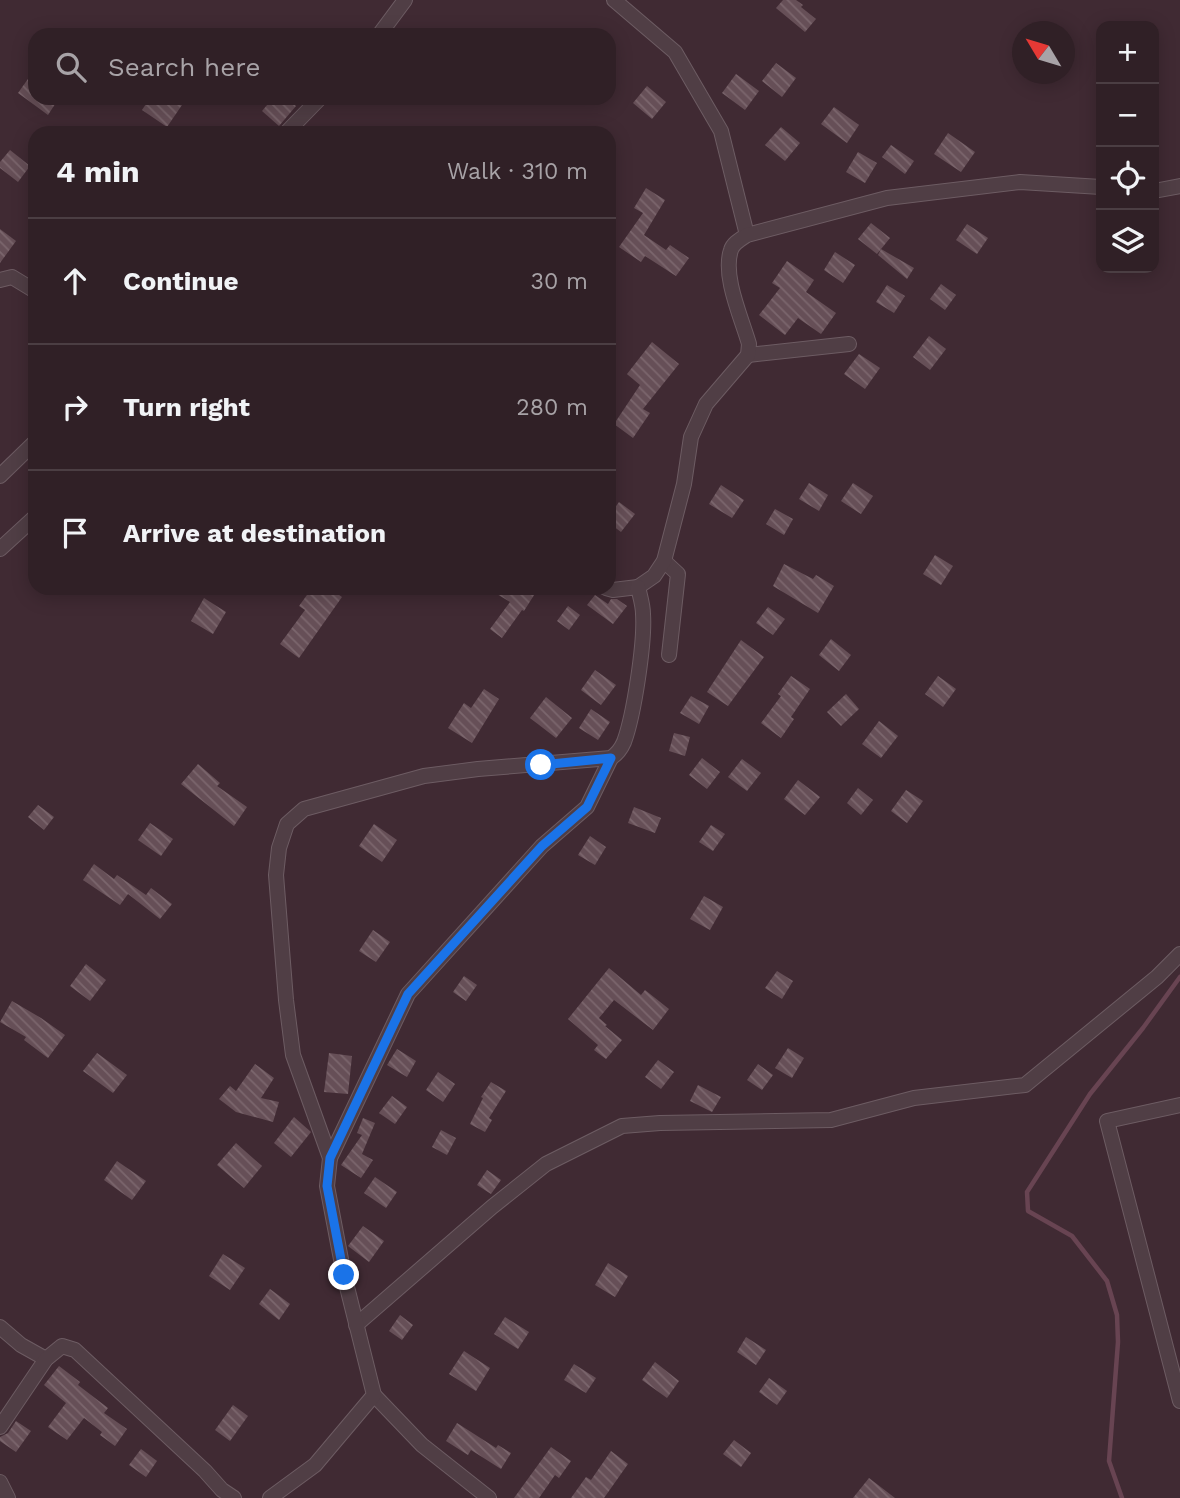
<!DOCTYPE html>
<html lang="en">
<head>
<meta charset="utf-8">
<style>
	:root { --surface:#302026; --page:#3c2d32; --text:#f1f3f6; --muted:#a8a3a7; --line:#4b3e43 }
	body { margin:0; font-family:"Work Sans",sans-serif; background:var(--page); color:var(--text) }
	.controls { position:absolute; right:21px; top:21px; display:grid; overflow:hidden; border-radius:14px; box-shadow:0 4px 18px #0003 }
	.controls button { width:63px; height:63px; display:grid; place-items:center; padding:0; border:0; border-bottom:2px solid var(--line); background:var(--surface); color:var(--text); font:35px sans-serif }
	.compass { position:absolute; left:1012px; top:21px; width:63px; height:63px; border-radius:50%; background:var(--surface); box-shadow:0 4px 18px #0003; rotate:308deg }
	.stop { position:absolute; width:21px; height:21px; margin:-16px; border:5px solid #1a73e8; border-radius:50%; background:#fff }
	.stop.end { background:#1a73e8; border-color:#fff; box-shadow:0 2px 7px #0008 }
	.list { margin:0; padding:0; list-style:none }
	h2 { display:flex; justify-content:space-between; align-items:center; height:91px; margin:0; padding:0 28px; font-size:30px }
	h2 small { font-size:23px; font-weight:400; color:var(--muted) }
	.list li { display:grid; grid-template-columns:46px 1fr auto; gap:21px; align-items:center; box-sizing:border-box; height:126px; padding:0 28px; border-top:2px solid var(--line) }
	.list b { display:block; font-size:26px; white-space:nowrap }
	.list em { font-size:23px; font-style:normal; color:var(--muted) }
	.icon { flex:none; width:38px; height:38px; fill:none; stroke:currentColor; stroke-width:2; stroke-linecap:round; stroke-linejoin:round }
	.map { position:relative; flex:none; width:1180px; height:1498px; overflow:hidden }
	.search { position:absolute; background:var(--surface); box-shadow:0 4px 18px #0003; left:28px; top:28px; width:588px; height:77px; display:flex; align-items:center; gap:18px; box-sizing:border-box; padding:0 24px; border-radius:21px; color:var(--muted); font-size:26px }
	.panel { position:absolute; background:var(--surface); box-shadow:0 4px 18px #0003; left:28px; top:126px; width:588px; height:469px; border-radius:21px }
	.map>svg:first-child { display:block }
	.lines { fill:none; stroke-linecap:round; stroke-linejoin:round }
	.stream { stroke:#684452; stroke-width:4.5 }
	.building { fill:url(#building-back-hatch) }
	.minor-casing { stroke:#6d5c63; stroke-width:16 }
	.minor { stroke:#503e45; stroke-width:14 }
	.route { stroke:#1a73e8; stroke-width:9 }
</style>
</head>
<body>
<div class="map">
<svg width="1180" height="1498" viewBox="0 0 1180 1498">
	<defs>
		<pattern id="building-back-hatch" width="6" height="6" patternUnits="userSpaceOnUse" patternTransform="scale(1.75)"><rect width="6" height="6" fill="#664f57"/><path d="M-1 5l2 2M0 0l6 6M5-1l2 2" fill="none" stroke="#7b666d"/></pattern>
	</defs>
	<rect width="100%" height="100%" fill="#402a33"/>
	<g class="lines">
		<path class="stream" d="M1122,1498l-13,-37 9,-119 -1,-27 -10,-34 -35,-45 -44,-25 -1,-19 63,-98 53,-66 37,-51"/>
	</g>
	<g class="building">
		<path d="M783,0h13l7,5 -2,2 15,12 -11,13 -29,-24z"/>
		<path d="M776,63l20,15 -14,19 -20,-16z"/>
		<path d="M35,69v29h24l-11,17 -30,-22z"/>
		<path d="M736,74l23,17 -14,19 -23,-17z"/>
		<path d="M647,86l19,16 -14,17 -19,-16z"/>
		<path d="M150,98h21l11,7 -15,22 -25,-17z"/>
		<path d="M273,98h14l9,8 -17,20 -17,-15z"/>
		<path d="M834,107l25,18 -12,18 -26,-19z"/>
		<path d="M781,127l19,16 -15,18 -20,-16z"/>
		<path d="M948,133l27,19 -14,20 -27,-18z"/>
		<path d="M891,145l23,16 -9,13 -23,-17z"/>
		<path d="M10,150l20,16 -12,16 -18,-14v-6z"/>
		<path d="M858,152l19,11 -12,20 -19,-11z"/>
		<path d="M646,188l19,12 -21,35 22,15 4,-5 19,13 -13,18 -31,-20 -4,6 -22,-15 24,-34 -9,-5z"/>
		<path d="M871,223l19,15 -13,16 -19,-15z"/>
		<path d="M967,224l21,14 -11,16 -21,-14z"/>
		<path d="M0,229l16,12 -16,22z"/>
		<path d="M881,249l33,19 -7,11 -29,-24z"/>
		<path d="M835,252l20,13 -12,18 -19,-13z"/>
		<path d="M787,261l27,19 -8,12 30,21 -15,21 -23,-16 -13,17 -26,-20 21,-27 -8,-5z"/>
		<path d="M941,284l15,11 -11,15 -15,-11z"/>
		<path d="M887,285l18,11 -11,17 -18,-11z"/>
		<path d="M929,336l17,13 -16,21 -17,-13z"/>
		<path d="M652,342l27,22 -36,45 7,4 -17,25 -19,-14 26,-39 -13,-11z"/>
		<path d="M859,354l21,14 -15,21 -21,-15z"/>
		<path d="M809,483l19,12 -9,16 -20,-12z"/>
		<path d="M853,483l20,13 -12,18 -20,-13z"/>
		<path d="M721,485l23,15 -12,18 -23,-14z"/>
		<path d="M619,502l16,12 -14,18 -12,-9v-7z"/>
		<path d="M775,509l18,10 -9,16 -18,-11z"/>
		<path d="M935,555l18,11 -12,19 -18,-11z"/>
		<path d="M784,564l29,15 3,-4 18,11 -16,27 -45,-27z"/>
		<path d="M312,588h17l13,9 -43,61 -19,-14 25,-34 -6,-4z"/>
		<path d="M487,588h43l6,4 -12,19 -2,-1 -20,28 -12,-9 20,-27z"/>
		<path d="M595,595l13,9 3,-5h6l10,7 -14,18 -26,-19z"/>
		<path d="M204,598l22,14 -13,22 -22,-13z"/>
		<path d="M568,606l12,9 -11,15 -12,-9z"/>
		<path d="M768,607l17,12 -12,16 -17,-12z"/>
		<path d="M831,639l20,16 -12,16 -20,-16z"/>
		<path d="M741,640l23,17 -36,49 -21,-14z"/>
		<path d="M595,670l21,15 -15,20 -20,-15z"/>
		<path d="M791,676l19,13 -19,28 3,2 -13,19 -20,-15 20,-27 -3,-2z"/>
		<path d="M938,676l18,13 -13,18 -18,-13z"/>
		<path d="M484,689l15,10 -27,44 -24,-15 16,-25 7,5z"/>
		<path d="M846,694l13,15 -18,17 -14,-14z"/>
		<path d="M691,696l18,10 -10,18 -19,-11z"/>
		<path d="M546,697l26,21 -16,20 -26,-20z"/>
		<path d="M591,709l19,13 -12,18 -19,-12z"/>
		<path d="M879,721l19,15 -17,22 -19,-14z"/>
		<path d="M674,733l16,4 -5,19 -16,-5z"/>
		<path d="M702,758l18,14 -13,17 -18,-14z"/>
		<path d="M742,759l19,14 -14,18 -19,-14z"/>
		<path d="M198,764l22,19 -3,3 30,21 -13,19 -53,-42z"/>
		<path d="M798,780l22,17 -15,18 -21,-16z"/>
		<path d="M858,788l15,12 -12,15 -14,-12z"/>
		<path d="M906,790l17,11 -16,22 -16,-12z"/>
		<path d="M38,805l16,12 -10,13 -16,-13z"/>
		<path d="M634,807l27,11 -6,15 -27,-10z"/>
		<path d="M150,823l23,16 -12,17 -23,-16z"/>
		<path d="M374,824l23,16 -15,22 -23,-16z"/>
		<path d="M711,825l14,9 -12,17 -14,-9z"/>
		<path d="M590,836l16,11 -11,18 -17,-10z"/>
		<path d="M94,864l20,15 3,-4 29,20 5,-7 21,16 -12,15 -32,-25 -8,11 -37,-25z"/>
		<path d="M704,896l19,11 -13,23 -20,-11z"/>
		<path d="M373,930l17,12 -14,20 -17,-11z"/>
		<path d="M86,964l20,16 -16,21 -20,-15z"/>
		<path d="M609,968l32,27 4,-5 24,19 -16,21 -39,-30 -15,18 8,7 -2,1 17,14 -16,19 -12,-9 4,-5 -30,-26z"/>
		<path d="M777,971l16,10 -11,18 -17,-11z"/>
		<path d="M464,976l13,9 -11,16 -13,-9z"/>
		<path d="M12,1001l29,17 24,17 -17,23 -24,-18 2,-3 -26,-15z"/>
		<path d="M788,1048l16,10 -12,20 -17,-10z"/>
		<path d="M397,1049l19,12 -9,16 -20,-12z"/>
		<path d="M97,1053l30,22 -14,18 -30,-22z"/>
		<path d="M329,1053l23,3 -4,38 -24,-2z"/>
		<path d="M658,1060l16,12 -13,17 -16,-12z"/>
		<path d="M255,1064l19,14 -13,20 18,4 -6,20 -37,-10 -17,-13 11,-13 6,5z"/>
		<path d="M758,1064l15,11 -11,15 -15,-10z"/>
		<path d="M438,1072l17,12 -12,18 -17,-12z"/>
		<path d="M491,1082l15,9 -17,27 3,2 -7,12 -15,-8 13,-26 -2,-1z"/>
		<path d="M698,1085l23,12 -9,15 -22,-11z"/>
		<path d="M392,1096l15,11 -12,17 -16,-11z"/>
		<path d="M294,1117l17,15 -20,25 -17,-14z"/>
		<path d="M363,1118l12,5 -13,31 11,6 -12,18 -20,-13 21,-30 -5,-2z"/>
		<path d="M441,1130l15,8 -9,17 -15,-8z"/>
		<path d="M236,1143l26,23 -18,22 -27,-23z"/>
		<path d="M117,1161l29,20 -14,19 -28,-20z"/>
		<path d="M487,1170l14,10 -10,14 -14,-9z"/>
		<path d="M375,1177l22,15 -11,16 -22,-15z"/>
		<path d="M363,1226l21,15 -15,21 -21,-16z"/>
		<path d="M223,1254l22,14 -15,22 -21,-14z"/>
		<path d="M608,1263l20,13 -13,21 -20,-12z"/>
		<path d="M270,1289l20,15 -11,16 -20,-16z"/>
		<path d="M400,1315l13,10 -11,15 -13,-9z"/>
		<path d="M505,1317l24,15 -11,17 -24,-15z"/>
		<path d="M746,1337l20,13 -10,15 -19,-13z"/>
		<path d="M464,1351l26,17 -14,23 -27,-17z"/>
		<path d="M655,1362l24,19 -12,17 -25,-18z"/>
		<path d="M574,1364l22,14 -10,15 -22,-13z"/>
		<path d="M59,1366l21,16 -2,3 30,23 -4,5 23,16 -12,17 -15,-11 2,-3 -18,-14 -17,22 -19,-13 18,-24 -22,-18z"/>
		<path d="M769,1378l18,13 -10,14 -18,-13z"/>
		<path d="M233,1405l15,11 -18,25 -15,-11z"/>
		<path d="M16,1421l15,10 -15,21 -16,-11v-4l8,-4z"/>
		<path d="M457,1423l39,25 2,-3 13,8 -10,16 -30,-19 -3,5 -22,-14z"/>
		<path d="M734,1440l17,13 -10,14 -18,-13z"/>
		<path d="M551,1447l20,14 -12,17 -4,-3 -16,23h-25z"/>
		<path d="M141,1449l16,12 -11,16 -17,-12z"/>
		<path d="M611,1451l17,13 -24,34h-33l15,-21 5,3z"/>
		<path d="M869,1478l26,20h-42z"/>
	</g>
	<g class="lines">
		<g class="minor-casing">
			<g id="minor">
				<path d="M614,0l61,52 46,79 26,104"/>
				<path d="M379,35l26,-35"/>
				<path d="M286,133l34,-35"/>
				<path d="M1154,191l26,-5"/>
				<path d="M0,280l12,-3 23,14"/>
				<path d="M748,355l101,-11"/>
				<path d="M0,476l35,-34"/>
				<path d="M0,549l35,-32"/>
				<path d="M664,561l14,13 -9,81"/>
				<path d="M638,587l16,-11 10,-15 20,-77 7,-47 15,-33 42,-49 1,-11c-7,-25 -27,-68 -18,-94 2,-7 10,-11 16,-15l140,-37 133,-16 81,5"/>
				<path d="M1180,1105l-73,16 73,280"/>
				<path d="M330,1158l78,-164 134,-148 45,-39 24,-49"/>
				<path d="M356,1325l136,-118 54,-43 76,-38 38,-3 171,-3 83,-22 111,-13 132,-108 23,-23"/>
				<path d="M0,1327l21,18 25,14"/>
				<path d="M374,1395l48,50 67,53"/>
				<path d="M0,1427l46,-68 16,-13 13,4 130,121 17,19 12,8"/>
				<path d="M0,1482l8,16"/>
				<path d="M270,1498l45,-33 59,-70 -30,-120 -17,-89 3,-28 -37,-103 -7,-55 -10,-125 3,-27 8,-24 17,-15 120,-33 54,-7 133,-11c6,-4 10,-9 13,-16 10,-27 21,-100 19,-128 0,-9 -3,-18 -5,-27l-25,3 -7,-2"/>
			</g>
		</g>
		<use href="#minor" class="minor"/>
	</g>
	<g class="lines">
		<path class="route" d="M344,1275l-17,-89 3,-28 78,-164 134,-148 45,-39 24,-49 -70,7"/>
	</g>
</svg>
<div class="controls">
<button>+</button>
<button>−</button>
<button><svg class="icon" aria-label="locate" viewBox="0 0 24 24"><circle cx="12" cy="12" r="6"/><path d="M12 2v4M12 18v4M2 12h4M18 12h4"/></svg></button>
<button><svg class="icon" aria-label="layers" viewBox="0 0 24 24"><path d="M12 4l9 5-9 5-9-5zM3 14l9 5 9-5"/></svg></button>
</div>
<svg class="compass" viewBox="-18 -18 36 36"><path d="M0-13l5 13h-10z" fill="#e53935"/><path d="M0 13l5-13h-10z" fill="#a8a3a7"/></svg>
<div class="stop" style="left:541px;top:765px"></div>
<div class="stop end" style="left:344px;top:1275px"></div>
<div class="search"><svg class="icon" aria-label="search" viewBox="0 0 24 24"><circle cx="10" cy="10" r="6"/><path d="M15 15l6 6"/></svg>Search here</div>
<section class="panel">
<h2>4 min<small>Walk · 310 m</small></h2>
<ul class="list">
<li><svg class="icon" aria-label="ahead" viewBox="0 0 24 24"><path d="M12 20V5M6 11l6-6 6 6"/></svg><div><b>Continue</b></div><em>30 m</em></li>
<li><svg class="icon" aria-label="right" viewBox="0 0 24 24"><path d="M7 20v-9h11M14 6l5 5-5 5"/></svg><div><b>Turn right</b></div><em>280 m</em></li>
<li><svg class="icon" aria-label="arrive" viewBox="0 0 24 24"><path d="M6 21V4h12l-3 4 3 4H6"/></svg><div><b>Arrive at destination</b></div></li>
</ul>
</section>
</div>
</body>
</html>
